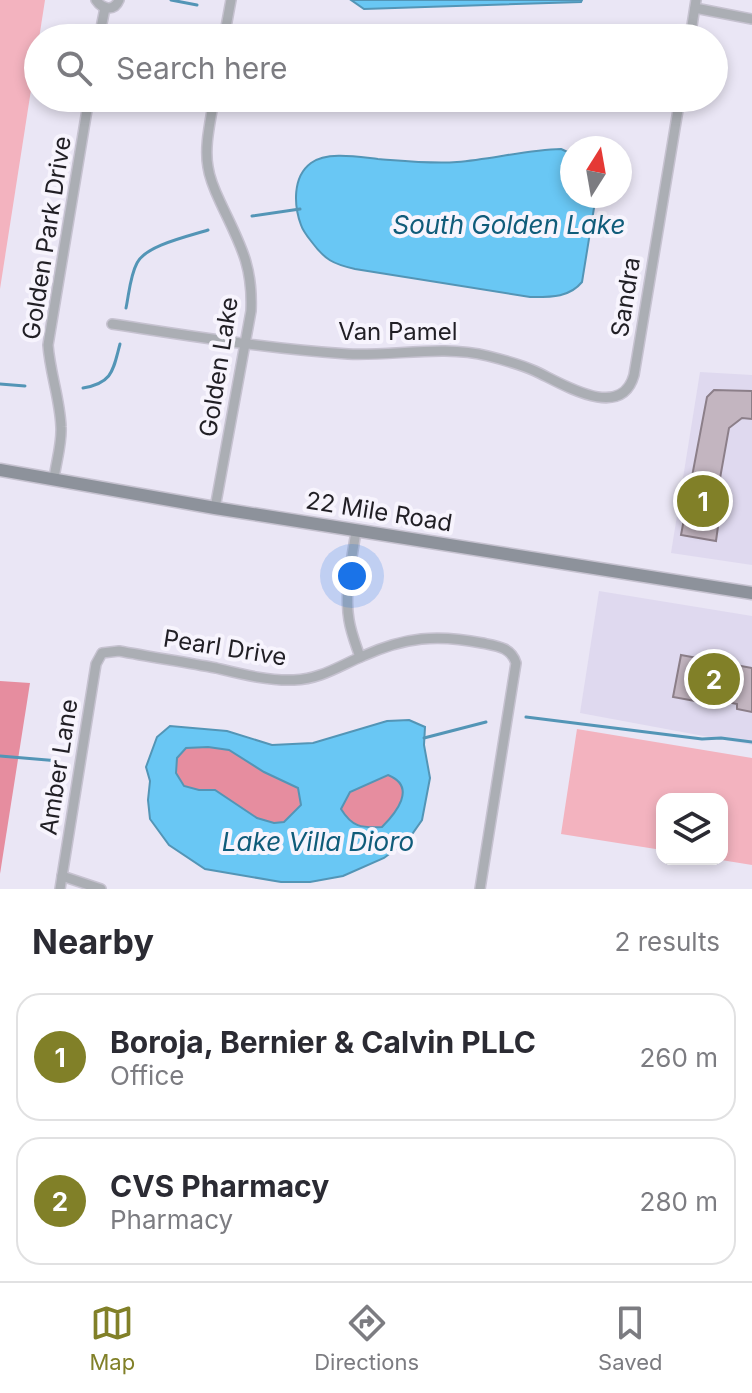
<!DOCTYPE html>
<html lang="en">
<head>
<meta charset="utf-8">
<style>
	:root { --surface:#fff; --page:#f7f7f7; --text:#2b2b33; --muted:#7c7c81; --line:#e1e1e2; --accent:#818028 }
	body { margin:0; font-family:Inter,sans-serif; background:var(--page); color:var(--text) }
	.controls { position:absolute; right:24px; bottom:24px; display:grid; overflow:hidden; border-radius:16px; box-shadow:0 4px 12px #0003 }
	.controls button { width:72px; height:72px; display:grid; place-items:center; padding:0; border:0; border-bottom:2px solid var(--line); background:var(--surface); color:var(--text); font:40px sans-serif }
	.compass { position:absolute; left:560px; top:136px; width:72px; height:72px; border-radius:50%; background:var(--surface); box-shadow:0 4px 12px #0003; rotate:11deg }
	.you { position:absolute; left:352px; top:576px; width:28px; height:28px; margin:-20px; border:6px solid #fff; border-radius:50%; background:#1a73e8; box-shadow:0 0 0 12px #1a73e833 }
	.badge { display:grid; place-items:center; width:52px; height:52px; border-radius:50%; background:var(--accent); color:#fff; font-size:26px; font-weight:700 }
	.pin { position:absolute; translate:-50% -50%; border:4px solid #fff; box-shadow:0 2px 8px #0006 }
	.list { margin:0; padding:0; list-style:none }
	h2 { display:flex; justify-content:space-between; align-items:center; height:104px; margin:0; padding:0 32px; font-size:34px }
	h2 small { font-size:26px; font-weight:400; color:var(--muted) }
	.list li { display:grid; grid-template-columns:52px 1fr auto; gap:24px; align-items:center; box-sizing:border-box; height:128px; margin:0 16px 16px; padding:0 16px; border:2px solid var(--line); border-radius:24px }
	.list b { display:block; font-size:30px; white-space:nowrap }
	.list p { margin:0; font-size:26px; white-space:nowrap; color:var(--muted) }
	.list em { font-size:26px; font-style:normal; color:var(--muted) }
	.icon { flex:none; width:44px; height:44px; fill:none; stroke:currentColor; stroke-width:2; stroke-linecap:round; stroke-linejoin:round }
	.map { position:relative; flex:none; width:752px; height:889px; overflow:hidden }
	.search { position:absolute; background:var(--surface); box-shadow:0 4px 12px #0003; left:24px; right:24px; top:24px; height:88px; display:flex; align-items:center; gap:20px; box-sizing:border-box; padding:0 28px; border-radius:44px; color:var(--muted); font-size:30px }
	.sheet { height:392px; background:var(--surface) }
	nav { display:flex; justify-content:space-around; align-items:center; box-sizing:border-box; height:112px; border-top:2px solid var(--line); background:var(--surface); font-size:22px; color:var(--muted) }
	nav a { display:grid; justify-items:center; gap:4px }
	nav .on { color:var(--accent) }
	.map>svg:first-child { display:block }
	.built { fill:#dfd9ef }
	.green { fill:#f3b3bf }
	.forest { fill:#e68d9f }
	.water { fill:#69c7f4; stroke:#5395b6; stroke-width:2; fill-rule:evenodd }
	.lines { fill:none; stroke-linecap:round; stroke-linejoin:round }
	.stream { stroke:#5395b6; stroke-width:3 }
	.building { fill:#c3b5c0; stroke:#8c7f89; stroke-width:2 }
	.street-casing { stroke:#c6c2d0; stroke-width:12 }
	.secondary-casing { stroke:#c6c2d0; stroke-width:15 }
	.street { stroke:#abaeb4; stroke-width:9 }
	.secondary { stroke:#8d929b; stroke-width:12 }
	.labels { text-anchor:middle; stroke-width:8; stroke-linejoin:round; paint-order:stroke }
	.street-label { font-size:24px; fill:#211f25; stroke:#f7f4fd }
	.water-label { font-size:26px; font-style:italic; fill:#105c7a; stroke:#f7f4fd }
</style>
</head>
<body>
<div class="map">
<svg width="752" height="889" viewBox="0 0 752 889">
	<rect width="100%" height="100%" fill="#eae6f5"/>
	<g class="built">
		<path d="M700,372l52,3v190l-81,-12z"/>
		<path d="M599,591l153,25v129l-172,-32z"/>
	</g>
	<g class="green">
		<path d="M0,0h45l-45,289z"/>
		<path d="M577,729l175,29v107l-37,-6h7v-60h-60v51l-101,-16z"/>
	</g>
	<g class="forest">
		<path d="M0,681l30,2 -30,191z"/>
		<path d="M208,747l21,3 35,22 34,16 3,17 -17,17 -10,1 -17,-5 -42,-28h-16l-15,-4 -8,-13 1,-15 9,-10z"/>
		<path d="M388,775c30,12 7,38 -6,52 -21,1 -30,0 -41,-18l9,-17z"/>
	</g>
	<g class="water">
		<path d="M351,0h231l-1,2 -217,7z"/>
		<path d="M561,149l11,5v42h22v12l-12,74c-13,16 -32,15 -52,15l-175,-28c-22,-5 -30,-9 -44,-28 -4,-5 -8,-10 -10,-16 -7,-19 -9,-48 10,-62 16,-12 48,-6 67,-4 26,2 53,5 79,3 35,-3 69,-12 104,-13z"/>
		<path d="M409,720l16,7 -1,18 6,33 -8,42 -14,20 -24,18 -41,18 -33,6h-29l-76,-13 -36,-24 -19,-26 -2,-19 2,-19 -4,-14 11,-30 13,-11 57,5 45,14 41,-2 74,-22zM208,747l21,3 35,22 34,16 3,17 -17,17 -10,1 -17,-5 -42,-28h-16l-15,-4 -8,-13 1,-15 9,-10zM388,775c30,12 7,39 -6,52 -21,1 -30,0 -41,-18l9,-17z"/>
	</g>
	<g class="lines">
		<g class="stream">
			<path d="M171,0l26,5"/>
			<path d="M252,216l48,-7"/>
			<path d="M126,308c3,-14 4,-32 11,-45 9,-18 53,-27 71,-33"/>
			<path d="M0,384l25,2"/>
			<path d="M83,388c30,-5 30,-18 37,-44"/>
			<path d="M526,717l176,22 19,-1 31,4"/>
			<path d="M424,738l62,-16"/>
			<path d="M0,756l59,5"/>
		</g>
	</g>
	<g class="building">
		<path d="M714,390l38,1v28l-10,-1 -13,10 -15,84h6l-4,29 -35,-6 26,-138z"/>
		<path d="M681,655l71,13v44l-15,-3v-5l-20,-4 1,-8 -15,-3 -2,13 -28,-5z"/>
	</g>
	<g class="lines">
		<g class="street-casing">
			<g id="street">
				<path d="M96,0c6,9 18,12 23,0"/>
				<path d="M695,8l57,11"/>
				<path d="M99,38l6,-30"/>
				<path d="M224,38l7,-38"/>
				<path d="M690,38l6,-38"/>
				<path d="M214,98c-3,22 -10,47 -6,69 2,15 9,28 15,41 18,38 30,59 28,103l-36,197"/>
				<path d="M112,324c79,12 157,25 236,30 47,2 95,-9 140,2 16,4 32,8 47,15 26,12 86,51 99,4l46,-277"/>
				<path d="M54,479c2,-17 8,-35 7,-52 -1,-28 -11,-54 -13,-82l41,-247"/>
				<path d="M356,531c-4,29 -12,59 -7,89 2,13 7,25 11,37"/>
				<path d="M62,876l39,13"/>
				<path d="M60,889l36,-225 6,-11 17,-2c32,6 65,11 97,17 25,6 52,13 78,12 27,-1 45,-14 69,-24 42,-19 74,-22 119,-13 15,3 29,4 34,20l-36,226"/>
			</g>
		</g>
		<g class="secondary-casing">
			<path id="secondary" d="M0,470l215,38 537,85"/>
		</g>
		<use href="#street" class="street"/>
		<use href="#secondary" class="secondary"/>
	</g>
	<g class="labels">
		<g class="street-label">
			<text transform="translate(47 238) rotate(-81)" y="8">Golden Park Drive</text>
			<text transform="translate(626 297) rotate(-81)" y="8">Sandra</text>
			<text x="398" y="340">Van Pamel</text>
			<text transform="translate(219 367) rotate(-81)" y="8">Golden Lake</text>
			<text transform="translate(379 512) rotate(9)" y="8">22 Mile Road</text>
			<text transform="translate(225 648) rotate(9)" y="8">Pearl Drive</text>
			<text transform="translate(59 767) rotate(-81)" y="8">Amber Lane</text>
		</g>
		<g class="water-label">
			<text x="509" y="234">South Golden Lake</text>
			<text x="318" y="851">Lake Villa Dioro</text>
		</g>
	</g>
</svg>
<div class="controls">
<button><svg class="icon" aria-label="layers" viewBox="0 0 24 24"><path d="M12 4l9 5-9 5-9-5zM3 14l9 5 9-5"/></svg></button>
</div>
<svg class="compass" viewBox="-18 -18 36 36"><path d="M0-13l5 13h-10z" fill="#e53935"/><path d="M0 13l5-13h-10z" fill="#7c7c81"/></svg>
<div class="you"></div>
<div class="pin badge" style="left:703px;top:501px">1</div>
<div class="pin badge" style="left:714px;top:679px">2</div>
<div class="search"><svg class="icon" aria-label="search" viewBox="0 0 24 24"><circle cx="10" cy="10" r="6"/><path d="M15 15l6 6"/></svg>Search here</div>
</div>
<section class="sheet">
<h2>Nearby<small>2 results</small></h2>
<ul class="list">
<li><span class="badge">1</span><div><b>Boroja, Bernier &amp; Calvin PLLC</b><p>Office</p></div><em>260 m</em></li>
<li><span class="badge">2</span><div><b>CVS Pharmacy</b><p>Pharmacy</p></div><em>280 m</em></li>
</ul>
</section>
<nav>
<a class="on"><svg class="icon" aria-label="map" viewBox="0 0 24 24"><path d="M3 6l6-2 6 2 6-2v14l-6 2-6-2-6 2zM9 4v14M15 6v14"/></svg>Map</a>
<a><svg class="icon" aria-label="directions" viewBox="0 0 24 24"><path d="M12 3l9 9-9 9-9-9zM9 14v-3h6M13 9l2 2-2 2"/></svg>Directions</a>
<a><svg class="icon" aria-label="saved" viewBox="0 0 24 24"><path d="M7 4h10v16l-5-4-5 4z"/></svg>Saved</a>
</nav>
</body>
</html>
